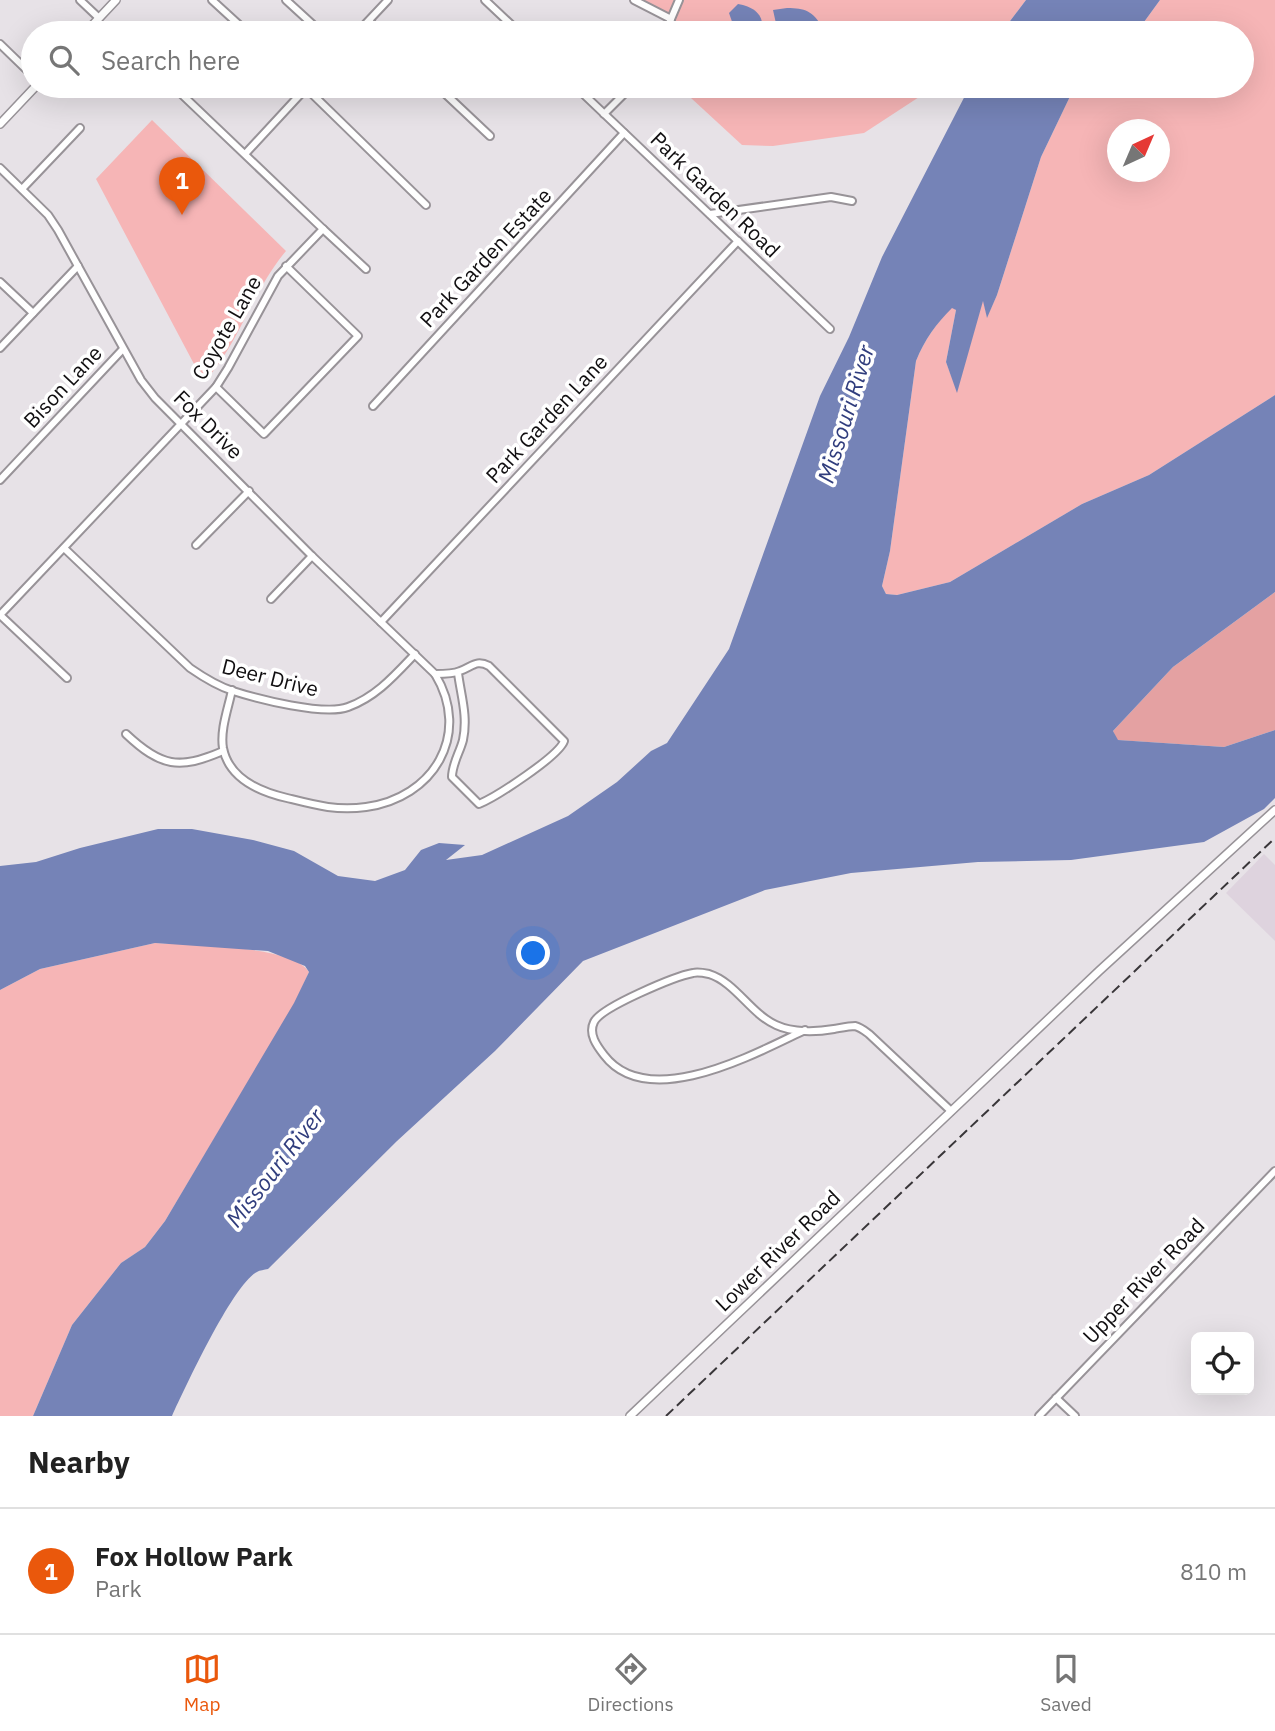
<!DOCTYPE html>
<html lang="en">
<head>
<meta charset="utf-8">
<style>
	:root { --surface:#fff; --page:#f2f2f2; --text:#222; --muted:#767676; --line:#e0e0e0; --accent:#ea580c }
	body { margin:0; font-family:"IBM Plex Sans",sans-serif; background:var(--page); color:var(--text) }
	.controls { position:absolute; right:21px; bottom:21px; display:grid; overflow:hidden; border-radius:10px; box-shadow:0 7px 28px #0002 }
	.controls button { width:63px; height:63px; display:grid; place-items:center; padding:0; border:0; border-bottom:2px solid var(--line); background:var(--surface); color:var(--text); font:35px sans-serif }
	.compass { position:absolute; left:1107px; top:119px; width:63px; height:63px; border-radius:50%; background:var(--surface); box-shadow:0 7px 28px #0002; rotate:44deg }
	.you { position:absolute; left:534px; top:954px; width:24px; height:24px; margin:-18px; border:5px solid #fff; border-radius:50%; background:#1a73e8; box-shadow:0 0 0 10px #1a73e833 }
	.badge { display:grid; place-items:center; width:46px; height:46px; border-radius:50%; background:var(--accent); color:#fff; font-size:23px; font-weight:700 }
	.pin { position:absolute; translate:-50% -58px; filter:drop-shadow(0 2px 4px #0008) }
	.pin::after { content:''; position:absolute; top:37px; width:24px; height:21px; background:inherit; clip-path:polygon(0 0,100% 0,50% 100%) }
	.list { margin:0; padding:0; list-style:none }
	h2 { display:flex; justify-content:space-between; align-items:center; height:91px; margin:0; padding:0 28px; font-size:30px }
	h2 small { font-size:23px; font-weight:400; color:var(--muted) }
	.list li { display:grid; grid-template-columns:46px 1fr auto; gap:21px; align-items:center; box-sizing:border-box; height:126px; padding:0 28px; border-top:2px solid var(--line) }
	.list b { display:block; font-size:26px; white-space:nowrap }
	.list p { margin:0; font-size:23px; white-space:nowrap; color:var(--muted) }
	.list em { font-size:23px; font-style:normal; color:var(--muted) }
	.icon { flex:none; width:38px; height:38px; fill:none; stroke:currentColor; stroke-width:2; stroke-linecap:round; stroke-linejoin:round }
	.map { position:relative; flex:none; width:1275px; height:1416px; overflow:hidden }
	.search { position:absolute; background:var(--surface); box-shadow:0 7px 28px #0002; left:21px; right:21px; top:21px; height:77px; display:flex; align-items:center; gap:18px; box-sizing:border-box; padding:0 24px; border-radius:38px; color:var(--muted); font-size:26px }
	.sheet { height:217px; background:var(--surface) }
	nav { display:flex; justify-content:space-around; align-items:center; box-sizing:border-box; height:98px; border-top:2px solid var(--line); background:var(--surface); font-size:19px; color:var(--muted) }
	nav a { display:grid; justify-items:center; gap:4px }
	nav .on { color:var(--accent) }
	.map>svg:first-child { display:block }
	.built { fill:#ded3de }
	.green { fill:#f6b5b6; fill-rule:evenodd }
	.forest { fill:#e4a1a2 }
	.water { fill:#7583b7 }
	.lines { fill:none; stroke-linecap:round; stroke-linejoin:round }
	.minor-casing { stroke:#989398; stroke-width:10 }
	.tertiary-casing { stroke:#989398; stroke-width:10 }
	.minor { stroke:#fff; stroke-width:6 }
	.tertiary { stroke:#fff; stroke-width:7 }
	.rail { stroke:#393639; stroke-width:2; stroke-dasharray:10 5; stroke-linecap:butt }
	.labels { text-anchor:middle; stroke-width:7; stroke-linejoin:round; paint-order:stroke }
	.street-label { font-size:21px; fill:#110f11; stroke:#fff }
	.water-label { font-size:23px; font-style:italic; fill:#303d7d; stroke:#fff }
</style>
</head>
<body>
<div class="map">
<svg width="1275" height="1416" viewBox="0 0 1275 1416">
	<rect width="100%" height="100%" fill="#e7e2e7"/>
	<path class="built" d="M1264,854l11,11v76l-49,-48z"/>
	<g class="green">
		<path d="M634,0h392l-25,33h-335l5,-14z"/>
		<path d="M1160,0h115v395l-126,80 -67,29 -132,78 -53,13 -11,-1 -4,-8 8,-35 26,-190c9,-22 20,-37 36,-54l4,3 -10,52 11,29 26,-92 4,18 10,-22 44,-138 34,-71h167v-53h-106zM1118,130h42v42h-42z"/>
		<path d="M678,86h258l-72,47 -91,13 -31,-1z"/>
		<path d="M152,120l134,131c-33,39 -46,90 -79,128l-13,-15 -98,-185z"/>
		<path d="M155,943c31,2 138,2 154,29l-14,31 -130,218 -20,26 -24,16 -49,62 -39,91h-33v-426l40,-21z"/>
	</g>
	<path class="forest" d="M1275,592v138l-51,17 -107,-7 -4,-9 60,-64z"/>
	<g class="water">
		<path d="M1026,0h134l-24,33h-40l1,-12 -7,12h-89z"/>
		<path d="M738,4c16,3 28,11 23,29h-25l-7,-20z"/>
		<path d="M787,8c18,0 26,3 35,19l-2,6h-46l3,-5 -4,-18z"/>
		<path d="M970,86h105l-34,71 -44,138 -10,23 -4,-17 -26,92 -11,-31 10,-52 -4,-2c-16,16 -27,31 -36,53l-26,190 -8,35 4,8 11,1 53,-13 132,-78 67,-29 126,-80v197l-102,75 -60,64 5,9 106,7 51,-17v68l-11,11 -60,33 -133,18 -93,2 -127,11 -86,17 -182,71 -88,90 -98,90 -129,128c-4,1 -8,1 -11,3 -24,12 -72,116 -85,144h-139l39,-91 49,-62 24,-16 20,-26 129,-218 15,-31 -4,-6 -37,-15 -113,-8 -115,26 -40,21v-124l36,-4 44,-14 78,-19h34l61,11 41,11 44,25 37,5 30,-11 16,-20 18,-7 26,2 -19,15 36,-5 86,-39 49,-34 34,-31 16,-8 62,-94 91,-253 29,-59 33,-80z"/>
	</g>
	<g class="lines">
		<g class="minor-casing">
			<g id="minor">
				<path d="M80,0l19,18"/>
				<path d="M212,0l36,33"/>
				<path d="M286,0l36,33"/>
				<path d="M485,0l35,33"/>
				<path d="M634,0l37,19"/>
				<path d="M369,21l13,12"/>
				<path d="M357,33l31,-33"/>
				<path d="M665,33l14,-33"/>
				<path d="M0,44l33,32"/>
				<path d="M304,86l122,119"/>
				<path d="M437,86l53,50"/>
				<path d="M575,86l255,243"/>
				<path d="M604,114l28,-28"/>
				<path d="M246,153l62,-67"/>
				<path d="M0,168l48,47 10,15 83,150 14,18 157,158 123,118c37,61 -2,124 -69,133 -30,4 -51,-2 -79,-9 -26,-6 -58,-19 -64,-50 -3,-18 5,-39 9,-58"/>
				<path d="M22,189l58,-61"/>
				<path d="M710,214l121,-17 21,4"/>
				<path d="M323,229l43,40"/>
				<path d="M0,282l33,31"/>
				<path d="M0,348l78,-82"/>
				<path d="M216,387l48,47 94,-98 -72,-70"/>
				<path d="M373,406l251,-273"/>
				<path d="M0,480l123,-131"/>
				<path d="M196,545l53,-54"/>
				<path d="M64,548l126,120c13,9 27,18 43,23 25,8 91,25 115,16 28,-10 47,-32 67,-53"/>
				<path d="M271,599l41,-43"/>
				<path d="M381,622l357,-381"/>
				<path d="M435,674c8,0 18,0 25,-3 12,-4 16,-12 29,-5l75,75c-5,15 -68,56 -85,63l-27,-27c0,-13 8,-25 11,-37 5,-24 -2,-44 -5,-67"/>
				<path d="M67,678l-67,-63 216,-228 12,-19 50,-92 45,-47 -150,-143"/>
				<path d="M126,734c35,33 53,36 97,17"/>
				<path d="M805,1030c-49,23 -157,83 -201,25 -7,-9 -16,-21 -10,-33 7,-15 82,-46 99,-49 4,-1 11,0 16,1 26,8 42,40 67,51 17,8 41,7 58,4 6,-1 15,-3 21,-3 5,1 10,5 14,8l82,77"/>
				<path d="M1056,1398l19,18"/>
				<path d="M1039,1416l236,-245"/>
			</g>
		</g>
		<g class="tertiary-casing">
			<g id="tertiary">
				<path d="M85,33l31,-33"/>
				<path d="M0,124l36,-38"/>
				<path d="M630,1416l469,-445 176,-161"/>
			</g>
		</g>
		<use href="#minor" class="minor"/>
		<use href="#tertiary" class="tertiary"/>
		<path class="rail" d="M666,1416l609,-578"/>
	</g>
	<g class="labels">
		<g class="street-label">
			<text transform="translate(715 195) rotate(44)" y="7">Park Garden Road</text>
			<text transform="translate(486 258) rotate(-47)" y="7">Park Garden Estate</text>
			<text transform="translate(227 328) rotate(-60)" y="7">Coyote Lane</text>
			<text transform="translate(63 387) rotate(-47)" y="7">Bison Lane</text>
			<text transform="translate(547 419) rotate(-47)" y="7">Park Garden Lane</text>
			<text transform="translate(208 425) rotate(45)" y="7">Fox Drive</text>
			<text transform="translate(270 678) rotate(14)" y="7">Deer Drive</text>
			<text transform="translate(778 1251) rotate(-44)" y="7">Lower River Road</text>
			<text transform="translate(1144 1281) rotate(-46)" y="7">Upper River Road</text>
		</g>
		<g class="water-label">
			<text transform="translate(846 414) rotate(-73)" y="8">Missouri River</text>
			<text transform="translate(275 1168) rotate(-52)" y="8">Missouri River</text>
		</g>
	</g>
</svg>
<div class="controls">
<button><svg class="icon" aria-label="locate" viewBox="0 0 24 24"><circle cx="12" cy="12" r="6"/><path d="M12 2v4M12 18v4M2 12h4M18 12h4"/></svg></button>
</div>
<svg class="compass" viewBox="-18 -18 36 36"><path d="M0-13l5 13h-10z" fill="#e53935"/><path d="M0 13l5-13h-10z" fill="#767676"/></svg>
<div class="you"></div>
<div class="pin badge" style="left:182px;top:215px">1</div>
<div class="search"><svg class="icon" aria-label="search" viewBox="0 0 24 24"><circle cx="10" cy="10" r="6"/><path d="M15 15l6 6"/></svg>Search here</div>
</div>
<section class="sheet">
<h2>Nearby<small></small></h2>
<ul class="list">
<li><span class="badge">1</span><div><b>Fox Hollow Park</b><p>Park</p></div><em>810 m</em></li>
</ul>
</section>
<nav>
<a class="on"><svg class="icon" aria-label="map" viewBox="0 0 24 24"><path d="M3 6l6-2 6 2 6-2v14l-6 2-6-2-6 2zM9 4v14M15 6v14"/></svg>Map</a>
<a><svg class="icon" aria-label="directions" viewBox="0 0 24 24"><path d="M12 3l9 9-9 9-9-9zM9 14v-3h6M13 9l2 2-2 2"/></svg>Directions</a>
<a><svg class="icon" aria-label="saved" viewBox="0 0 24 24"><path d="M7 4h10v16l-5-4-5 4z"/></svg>Saved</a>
</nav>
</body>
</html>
